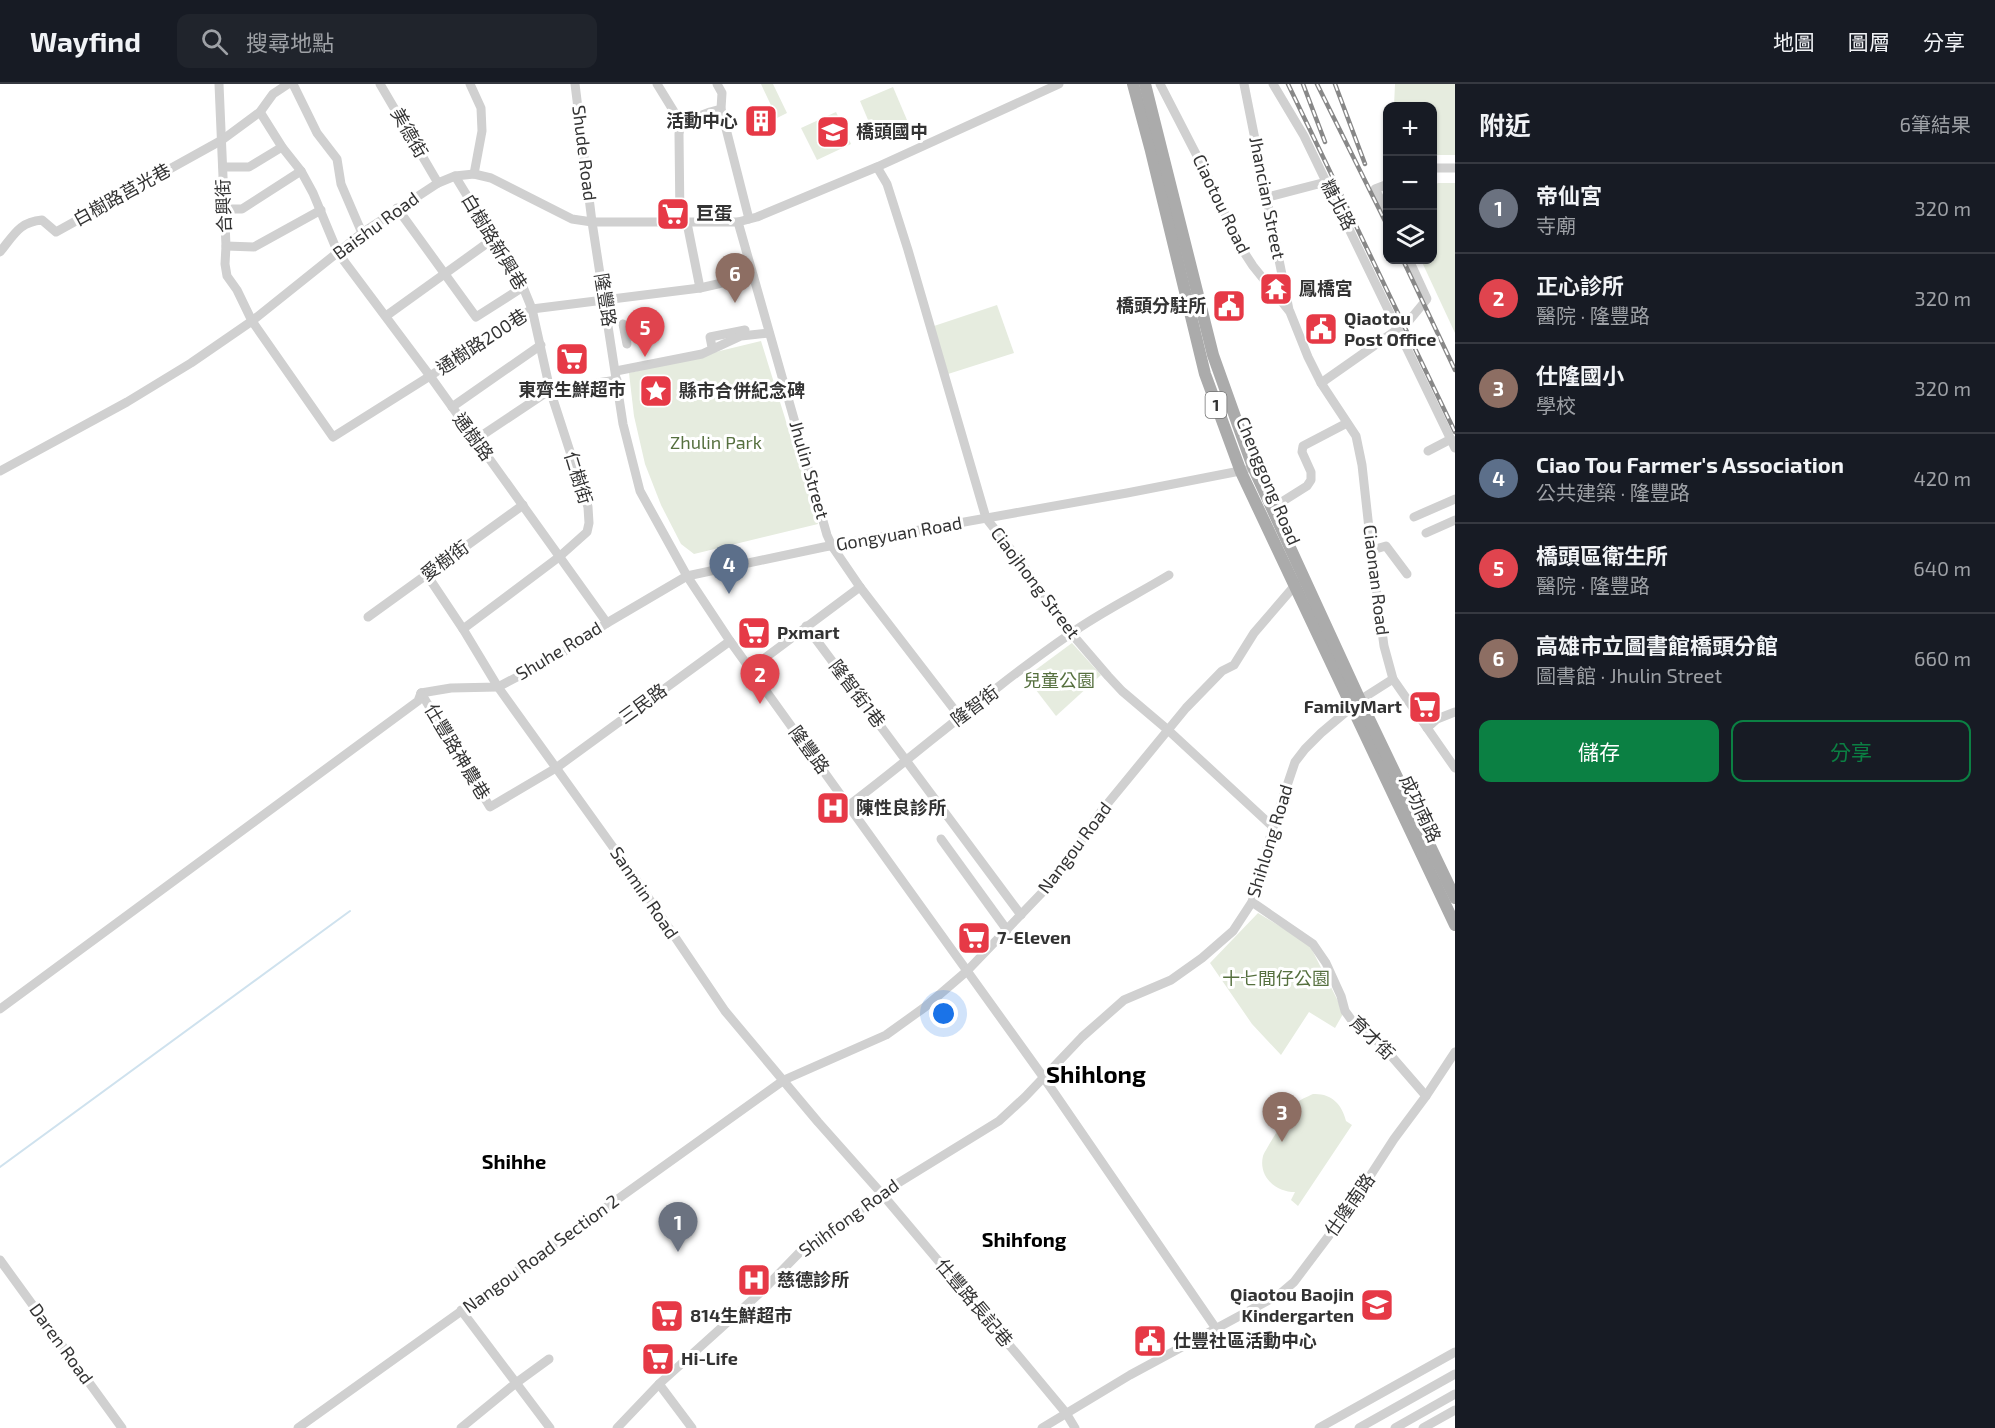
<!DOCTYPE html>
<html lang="zh-TW">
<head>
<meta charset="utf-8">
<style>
	:root { --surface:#171b24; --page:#20242c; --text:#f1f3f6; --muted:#9ea1a6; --line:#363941; --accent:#0b8043 }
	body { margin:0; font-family:"Exo 2","Noto Sans TC",sans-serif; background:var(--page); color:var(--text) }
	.controls { position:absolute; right:18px; top:18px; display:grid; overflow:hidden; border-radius:12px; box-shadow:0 2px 4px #0004 }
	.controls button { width:54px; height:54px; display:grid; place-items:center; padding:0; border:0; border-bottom:2px solid var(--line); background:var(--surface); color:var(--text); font:30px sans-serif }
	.you { position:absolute; left:944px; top:930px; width:21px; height:21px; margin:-15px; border:4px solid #fff; border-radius:50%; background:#1a73e8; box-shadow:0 0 0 9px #1a73e833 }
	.badge { display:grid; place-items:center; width:39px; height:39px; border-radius:50%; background:var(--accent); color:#fff; font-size:20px; font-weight:700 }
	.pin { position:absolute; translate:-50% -50px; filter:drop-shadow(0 2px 3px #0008) }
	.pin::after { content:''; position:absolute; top:32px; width:21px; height:18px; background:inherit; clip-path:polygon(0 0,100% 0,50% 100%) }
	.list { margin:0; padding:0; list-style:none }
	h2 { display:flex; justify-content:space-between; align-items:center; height:78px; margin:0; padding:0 24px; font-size:26px }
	h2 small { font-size:20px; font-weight:400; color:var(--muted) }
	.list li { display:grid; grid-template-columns:39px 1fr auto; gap:18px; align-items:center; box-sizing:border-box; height:90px; padding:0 24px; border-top:2px solid var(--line) }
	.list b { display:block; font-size:22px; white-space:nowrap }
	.list p { margin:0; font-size:20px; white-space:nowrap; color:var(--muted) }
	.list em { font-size:20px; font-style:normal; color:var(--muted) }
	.actions { display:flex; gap:12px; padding:18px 24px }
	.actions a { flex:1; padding:14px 0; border:2px solid var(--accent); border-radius:12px; text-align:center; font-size:21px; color:var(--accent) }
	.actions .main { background:var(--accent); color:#fff }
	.icon { flex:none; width:33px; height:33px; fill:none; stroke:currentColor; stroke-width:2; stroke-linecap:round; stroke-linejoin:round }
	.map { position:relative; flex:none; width:1455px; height:1344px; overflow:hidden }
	header { display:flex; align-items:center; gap:36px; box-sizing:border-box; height:84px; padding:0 30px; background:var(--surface); border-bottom:2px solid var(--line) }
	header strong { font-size:28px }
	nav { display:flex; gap:33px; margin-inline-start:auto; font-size:21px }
	.search { width:420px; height:54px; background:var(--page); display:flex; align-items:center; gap:15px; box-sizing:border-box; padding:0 21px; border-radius:12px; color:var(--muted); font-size:22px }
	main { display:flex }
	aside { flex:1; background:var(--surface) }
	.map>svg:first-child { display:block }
	.green { fill:#e6ecdf }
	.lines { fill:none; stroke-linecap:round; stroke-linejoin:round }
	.stream { stroke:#cfe2ee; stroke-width:2 }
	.minor { stroke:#d0d0d0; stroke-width:9 }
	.major { stroke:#ababab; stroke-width:12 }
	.rail-casing { stroke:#888; stroke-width:4.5 }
	.rail { stroke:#fff; stroke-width:2; stroke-dasharray:7; stroke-linecap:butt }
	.labels { text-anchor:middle; stroke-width:6; stroke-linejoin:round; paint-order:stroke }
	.shield { fill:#fff; stroke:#707070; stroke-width:1.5 }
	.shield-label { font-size:16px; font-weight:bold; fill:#333 }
	.poi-label { font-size:18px; font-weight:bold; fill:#333; stroke:#fff; text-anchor:start }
	.street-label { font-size:18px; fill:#333; stroke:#fff }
	.park-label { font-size:18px; fill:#56703f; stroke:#fff }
	.neighbourhood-label { font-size:20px; font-weight:bold; fill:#000; stroke:#fff }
	.district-label { font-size:24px; font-weight:bold; fill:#000; stroke:#fff }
</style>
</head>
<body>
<header>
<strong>Wayfind</strong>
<div class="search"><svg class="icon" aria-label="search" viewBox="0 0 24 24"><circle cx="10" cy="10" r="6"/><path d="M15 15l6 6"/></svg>搜尋地點</div>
<nav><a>地圖</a><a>圖層</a><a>分享</a></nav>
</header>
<main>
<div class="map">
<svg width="1455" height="1344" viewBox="0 0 1455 1344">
	<rect width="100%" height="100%" fill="#fff"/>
	<g class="green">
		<path d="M761,0h12l14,29 -10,5z"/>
		<path d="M1395,0h60v71h-22l-1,-49h-38z"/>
		<path d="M893,3l14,33 -33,14 -14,-33z"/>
		<path d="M836,28l15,32 -34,16 -16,-32z"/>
		<path d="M1438,99h17v150l-34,-73h11l1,-74z"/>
		<path d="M997,221l17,48 -66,21 -14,-48z"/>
		<path d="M761,257l57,183 -124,30 -13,-10 -20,-39 -16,-41 -11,-48 -5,-43z"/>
		<path d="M1072,559l29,32 -45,41 -30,-39z"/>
		<path d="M1258,829l51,31 29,57 5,13 -8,14 -26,-16 -28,43 -29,-31 -42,-61z"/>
		<path d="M1313,1010c18,-1 29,10 33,27l6,4 -54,81 -7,-6 4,-8c-19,0 -37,-15 -32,-36 2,-6 28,-47 33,-52 4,-5 11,-7 17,-10z"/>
	</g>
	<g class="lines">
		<path class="stream" d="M0,1083l350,-256"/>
		<g class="minor">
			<path d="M219,0l7,162 -1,18 2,12 10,14 15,31 81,116 97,-61 102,-67 168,-21 53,-12"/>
			<path d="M293,0l24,49 20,26 4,25 21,49"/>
			<path d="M380,0l58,99"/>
			<path d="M470,0l11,24 1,23 -8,43"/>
			<path d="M575,0l17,138 31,202 17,67 47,85 43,65 314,437 171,249"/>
			<path d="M657,0l24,39 -2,11 1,89"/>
			<path d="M717,0l5,9 -1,16 28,110"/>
			<path d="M1160,0l51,99 27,60 15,23 37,46 18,45 13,26 35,53 6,29 11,100 11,81 9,33 62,89"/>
			<path d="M1244,0l45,226"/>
			<path d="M1273,0l31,52 151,312"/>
			<path d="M260,28l22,35 19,24 12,22 25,60 92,123 177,247"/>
			<path d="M681,39l29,-11 11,-3"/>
			<path d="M223,83h26l33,-20"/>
			<path d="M877,83l10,17 21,66 78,268 36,46 49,69 37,43 14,15 46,39 105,97"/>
			<path d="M1432,84h23"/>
			<path d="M455,92l68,111 9,22 18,81 38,117 1,16 -2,9 -28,25 -96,72"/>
			<path d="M1388,100l-13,5 13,25"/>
			<path d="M1268,113l58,-15"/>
			<path d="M397,124l79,109 47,-30"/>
			<path d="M223,125h19l59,-38"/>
			<path d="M738,138l89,313 5,11 28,41 100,130"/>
			<path d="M687,139l13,65"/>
			<path d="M226,162l28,1 67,-37"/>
			<path d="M0,168c14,-17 19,-30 42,-32l14,12 166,-92 38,-28 13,-18 15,-10"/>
			<path d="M386,232l107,-77"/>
			<path d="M636,238l5,20"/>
			<path d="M623,240l4,20"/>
			<path d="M639,250l15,-3"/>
			<path d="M712,263l-2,-10 35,-7"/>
			<path d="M616,287l86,-17 39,-18 28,-3"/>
			<path d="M1321,299l87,-61 19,-23 -18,-39"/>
			<path d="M452,323l89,-62"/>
			<path d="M475,356l75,-50 67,-10"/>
			<path d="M1428,367l23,-12"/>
			<path d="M0,387l127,-69 64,-39 61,-42 110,-88 76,-50 17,-7 19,-2 17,4 81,41 20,3h146l19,-5 120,-50 182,-83"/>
			<path d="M1272,424l35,-22 4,-6v-8l-9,-20 1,-6 44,-23"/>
			<path d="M1414,433l41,-18"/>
			<path d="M1426,449l29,-13"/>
			<path d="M1372,466l14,-4 21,28"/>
			<path d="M427,491l36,54 35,58 135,188 92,136 93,111 64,72 134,159 50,60 9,15"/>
			<path d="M368,533l155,-112"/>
			<path d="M806,542l215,289"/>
			<path d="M750,585l110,-82"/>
			<path d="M421,609l30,-5 47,-1 61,-32 48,-32 80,-47 137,-29 303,-54 118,-23"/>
			<path d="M421,609l69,114 66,-39 174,-127"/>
			<path d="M1427,644l10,-9 18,-7"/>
			<path d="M848,722c75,-57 145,-119 222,-172 31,-22 66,-39 99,-59"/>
			<path d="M941,755l66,91"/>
			<path d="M1252,818l61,42 13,19 15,33 4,15 11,15 24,17 46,53"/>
			<path d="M0,925l418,-308 3,-8"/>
			<path d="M0,1176l122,168"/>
			<path d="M461,1226l89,118"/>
			<path d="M659,1300l33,44"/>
			<path d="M298,1344l486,-348 102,-45 39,-28 42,-36 91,-95 41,-62 87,-106 36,-37 12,-6 20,-32 43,-50"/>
			<path d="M461,1344l55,-45 33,-24"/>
			<path d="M617,1344l42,-44 104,-94 36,-37 96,-68 104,-64 26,-24 57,-60 42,-37 47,-20 31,-22 31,-27 19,-29 21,-75 22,-65 10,-13 16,-16 39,-33 33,-21"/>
			<path d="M1042,1344l88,-53 150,-81 14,-12 52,-69 48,-74 32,-43 29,-44"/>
			<path d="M1319,1344l136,-76"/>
			<path d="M1359,1344l96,-54"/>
			<path d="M1395,1344l60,-34"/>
			<path d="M1423,1344l32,-18"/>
		</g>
		<g class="major">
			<path d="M1133,0l18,67 54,223 36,98 214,453"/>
			<path d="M1145,0l68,271 40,112 107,233 95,198"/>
		</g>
		<g class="rail-casing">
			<g id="rail">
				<path d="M1288,0l167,348"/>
				<path d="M1303,0l22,58"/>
				<path d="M1317,0l71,143"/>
				<path d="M1335,0l30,80"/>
				<path d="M1403,176l52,110"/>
			</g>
		</g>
		<use href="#rail" class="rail"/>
	</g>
	<defs>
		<g id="building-square" transform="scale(1.725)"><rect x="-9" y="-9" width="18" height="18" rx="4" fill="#e63946" stroke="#fff"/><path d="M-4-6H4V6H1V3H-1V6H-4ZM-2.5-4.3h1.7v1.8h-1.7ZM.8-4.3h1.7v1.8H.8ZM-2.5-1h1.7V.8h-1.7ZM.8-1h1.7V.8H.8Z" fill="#fff"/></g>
		<g id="school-square" transform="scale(1.725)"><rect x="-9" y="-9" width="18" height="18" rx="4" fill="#e63946" stroke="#fff"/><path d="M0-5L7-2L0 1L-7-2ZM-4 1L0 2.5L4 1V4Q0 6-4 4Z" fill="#fff"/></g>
		<g id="supermarket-square" transform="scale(1.725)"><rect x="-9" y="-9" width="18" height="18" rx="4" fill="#e63946" stroke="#fff"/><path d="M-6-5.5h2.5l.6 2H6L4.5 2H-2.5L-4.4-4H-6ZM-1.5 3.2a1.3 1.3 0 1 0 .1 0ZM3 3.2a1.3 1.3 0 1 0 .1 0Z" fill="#fff"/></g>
		<g id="temple-square" transform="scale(1.725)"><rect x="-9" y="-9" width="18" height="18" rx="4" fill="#e63946" stroke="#fff"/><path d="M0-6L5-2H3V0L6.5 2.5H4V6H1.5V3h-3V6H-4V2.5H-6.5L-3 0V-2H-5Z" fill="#fff"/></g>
		<g id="civic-square" transform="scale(1.725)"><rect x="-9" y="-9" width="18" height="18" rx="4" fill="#e63946" stroke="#fff"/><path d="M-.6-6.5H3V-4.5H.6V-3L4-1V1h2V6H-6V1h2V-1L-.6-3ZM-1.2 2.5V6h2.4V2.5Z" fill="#fff"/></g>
		<g id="sight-square" transform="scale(1.725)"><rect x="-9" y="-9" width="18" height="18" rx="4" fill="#e63946" stroke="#fff"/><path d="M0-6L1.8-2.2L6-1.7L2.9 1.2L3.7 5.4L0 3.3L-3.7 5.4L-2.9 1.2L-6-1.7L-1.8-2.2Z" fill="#fff"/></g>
		<g id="hospital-square" transform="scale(1.725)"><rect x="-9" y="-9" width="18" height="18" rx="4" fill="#e63946" stroke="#fff"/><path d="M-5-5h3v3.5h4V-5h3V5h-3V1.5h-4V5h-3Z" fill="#fff"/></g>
	</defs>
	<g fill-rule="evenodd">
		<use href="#building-square" x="761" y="37"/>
		<use href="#school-square" x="833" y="48"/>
		<use href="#supermarket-square" x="673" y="130"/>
		<use href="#temple-square" x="1276" y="205"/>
		<use href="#civic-square" x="1229" y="222"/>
		<use href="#civic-square" x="1321" y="245"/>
		<use href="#supermarket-square" x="572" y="275"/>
		<use href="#sight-square" x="656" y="307"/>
		<use href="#supermarket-square" x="754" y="549"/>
		<use href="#supermarket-square" x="1425" y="623"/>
		<use href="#hospital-square" x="833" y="724"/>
		<use href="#supermarket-square" x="974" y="854"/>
		<use href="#hospital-square" x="754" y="1196"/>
		<use href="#school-square" x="1377" y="1221"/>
		<use href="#supermarket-square" x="667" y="1232"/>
		<use href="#civic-square" x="1150" y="1257"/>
		<use href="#supermarket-square" x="658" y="1275"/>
	</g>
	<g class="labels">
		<rect class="shield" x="1205.5" y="308" width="21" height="26" rx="4.5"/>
		<g class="shield-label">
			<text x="1216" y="327">1</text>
		</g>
		<g class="poi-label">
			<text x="738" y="43" text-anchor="end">活動中心</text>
			<text x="856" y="54">橋頭國中</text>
			<text x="696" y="136">巨蛋</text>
			<text x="1299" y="211">鳳橋宮</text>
			<text x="1206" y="228" text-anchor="end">橋頭分駐所</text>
			<text x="1344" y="241">Qiaotou<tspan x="1344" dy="21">Post Office</tspan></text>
			<text x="572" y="312" text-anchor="middle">東齊生鮮超市</text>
			<text x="679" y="313">縣市合併紀念碑</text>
			<text x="777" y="555">Pxmart</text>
			<text x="1402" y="629" text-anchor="end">FamilyMart</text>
			<text x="856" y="730">陳性良診所</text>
			<text x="997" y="860">7-Eleven</text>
			<text x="777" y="1202">慈德診所</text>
			<text x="1354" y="1217" text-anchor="end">Qiaotou Baojin<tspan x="1354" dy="21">Kindergarten</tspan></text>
			<text x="690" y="1238">814生鮮超市</text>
			<text x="1173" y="1263">仕豐社區活動中心</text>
			<text x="681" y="1281">Hi-Life</text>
		</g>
		<g class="street-label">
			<text transform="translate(409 49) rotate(60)" y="6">美德街</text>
			<text transform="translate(584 69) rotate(83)" y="6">Shude Road</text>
			<text transform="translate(122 111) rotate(-29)" y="6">白樹路莒光巷</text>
			<text transform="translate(1267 114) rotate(79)" y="6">Jhancian Street</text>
			<text transform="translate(1221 120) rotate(64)" y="6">Ciaotou Road</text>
			<text transform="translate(1338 121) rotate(63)" y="6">糖北路</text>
			<text transform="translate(224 122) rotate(-92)" y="6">合興街</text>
			<text transform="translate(376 142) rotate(-36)" y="6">Baishu Road</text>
			<text transform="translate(494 158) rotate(59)" y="6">白樹路新興巷</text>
			<text transform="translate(605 216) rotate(81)" y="6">隆豐路</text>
			<text transform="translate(482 258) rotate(-33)" y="6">通樹路200巷</text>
			<text transform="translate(473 353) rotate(54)" y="6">通樹路</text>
			<text transform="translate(809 386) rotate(74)" y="6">Jhulin Street</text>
			<text transform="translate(578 394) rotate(73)" y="6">仁樹街</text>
			<text transform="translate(1268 397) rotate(67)" y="6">Chenggong Road</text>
			<text transform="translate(899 450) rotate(-10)" y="6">Gongyuan Road</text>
			<text transform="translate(445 477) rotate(-36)" y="6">愛樹街</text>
			<text transform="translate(1376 496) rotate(83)" y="6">Ciaonan Road</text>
			<text transform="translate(1035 499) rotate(53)" y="6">Ciaojhong Street</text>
			<text transform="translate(559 567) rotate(-31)" y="6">Shuhe Road</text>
			<text transform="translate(857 610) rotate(53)" y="6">隆智街1巷</text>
			<text transform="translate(643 620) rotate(-36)" y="6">三民路</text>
			<text transform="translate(975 622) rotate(-37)" y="6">隆智街</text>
			<text transform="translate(809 666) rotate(54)" y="6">隆豐路</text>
			<text transform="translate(457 668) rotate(59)" y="6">仕豐路神農巷</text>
			<text transform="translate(1420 725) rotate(65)" y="6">成功南路</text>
			<text transform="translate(1270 757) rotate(-73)" y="6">Shihlong Road</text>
			<text transform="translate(1075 764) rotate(-53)" y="6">Nangou Road</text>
			<text transform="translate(644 809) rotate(56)" y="6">Sanmin Road</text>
			<text transform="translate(1372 954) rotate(44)" y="6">育才街</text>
			<text transform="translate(1350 1121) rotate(-55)" y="6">仕隆南路</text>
			<text transform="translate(849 1134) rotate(-36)" y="6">Shihfong Road</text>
			<text transform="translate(541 1170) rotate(-36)" y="6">Nangou Road Section 2</text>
			<text transform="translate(974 1219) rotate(50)" y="6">仕豐路長記巷</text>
			<text transform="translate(61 1260) rotate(54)" y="6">Daren Road</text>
		</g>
		<g class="park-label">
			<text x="716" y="365">Zhulin Park</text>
			<text x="1059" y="603">兒童公園</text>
			<text x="1276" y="901">十七間仔公園</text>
		</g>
		<g class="neighbourhood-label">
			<text x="514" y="1085">Shihhe</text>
			<text x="1024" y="1163">Shihfong</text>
		</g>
		<g class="district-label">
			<text x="1096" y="999">Shihlong</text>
		</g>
	</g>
</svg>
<div class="controls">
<button>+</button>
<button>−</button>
<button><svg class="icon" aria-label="layers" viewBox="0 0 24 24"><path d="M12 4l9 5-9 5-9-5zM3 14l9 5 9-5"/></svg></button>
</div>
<div class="you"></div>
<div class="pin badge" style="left:678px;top:1168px;background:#6b7280">1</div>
<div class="pin badge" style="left:760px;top:620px;background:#e0444e">2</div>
<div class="pin badge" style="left:1282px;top:1058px;background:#8d6e63">3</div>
<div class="pin badge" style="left:729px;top:510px;background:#5c6f8a">4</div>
<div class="pin badge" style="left:645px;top:273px;background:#e0444e">5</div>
<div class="pin badge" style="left:735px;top:219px;background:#8d6e63">6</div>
</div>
<aside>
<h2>附近<small>6筆結果</small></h2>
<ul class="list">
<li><span class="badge" style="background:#6b7280">1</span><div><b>帝仙宮</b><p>寺廟</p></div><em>320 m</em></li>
<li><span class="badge" style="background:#e0444e">2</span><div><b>正心診所</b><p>醫院 · 隆豐路</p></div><em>320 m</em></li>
<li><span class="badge" style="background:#8d6e63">3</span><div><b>仕隆國小</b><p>學校</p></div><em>320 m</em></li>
<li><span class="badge" style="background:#5c6f8a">4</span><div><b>Ciao Tou Farmer's Association</b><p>公共建築 · 隆豐路</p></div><em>420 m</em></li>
<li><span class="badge" style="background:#e0444e">5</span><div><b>橋頭區衛生所</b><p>醫院 · 隆豐路</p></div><em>640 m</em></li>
<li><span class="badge" style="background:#8d6e63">6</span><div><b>高雄市立圖書館橋頭分館</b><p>圖書館 · Jhulin Street</p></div><em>660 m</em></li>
</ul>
<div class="actions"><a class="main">儲存</a><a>分享</a></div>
</aside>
</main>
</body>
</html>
